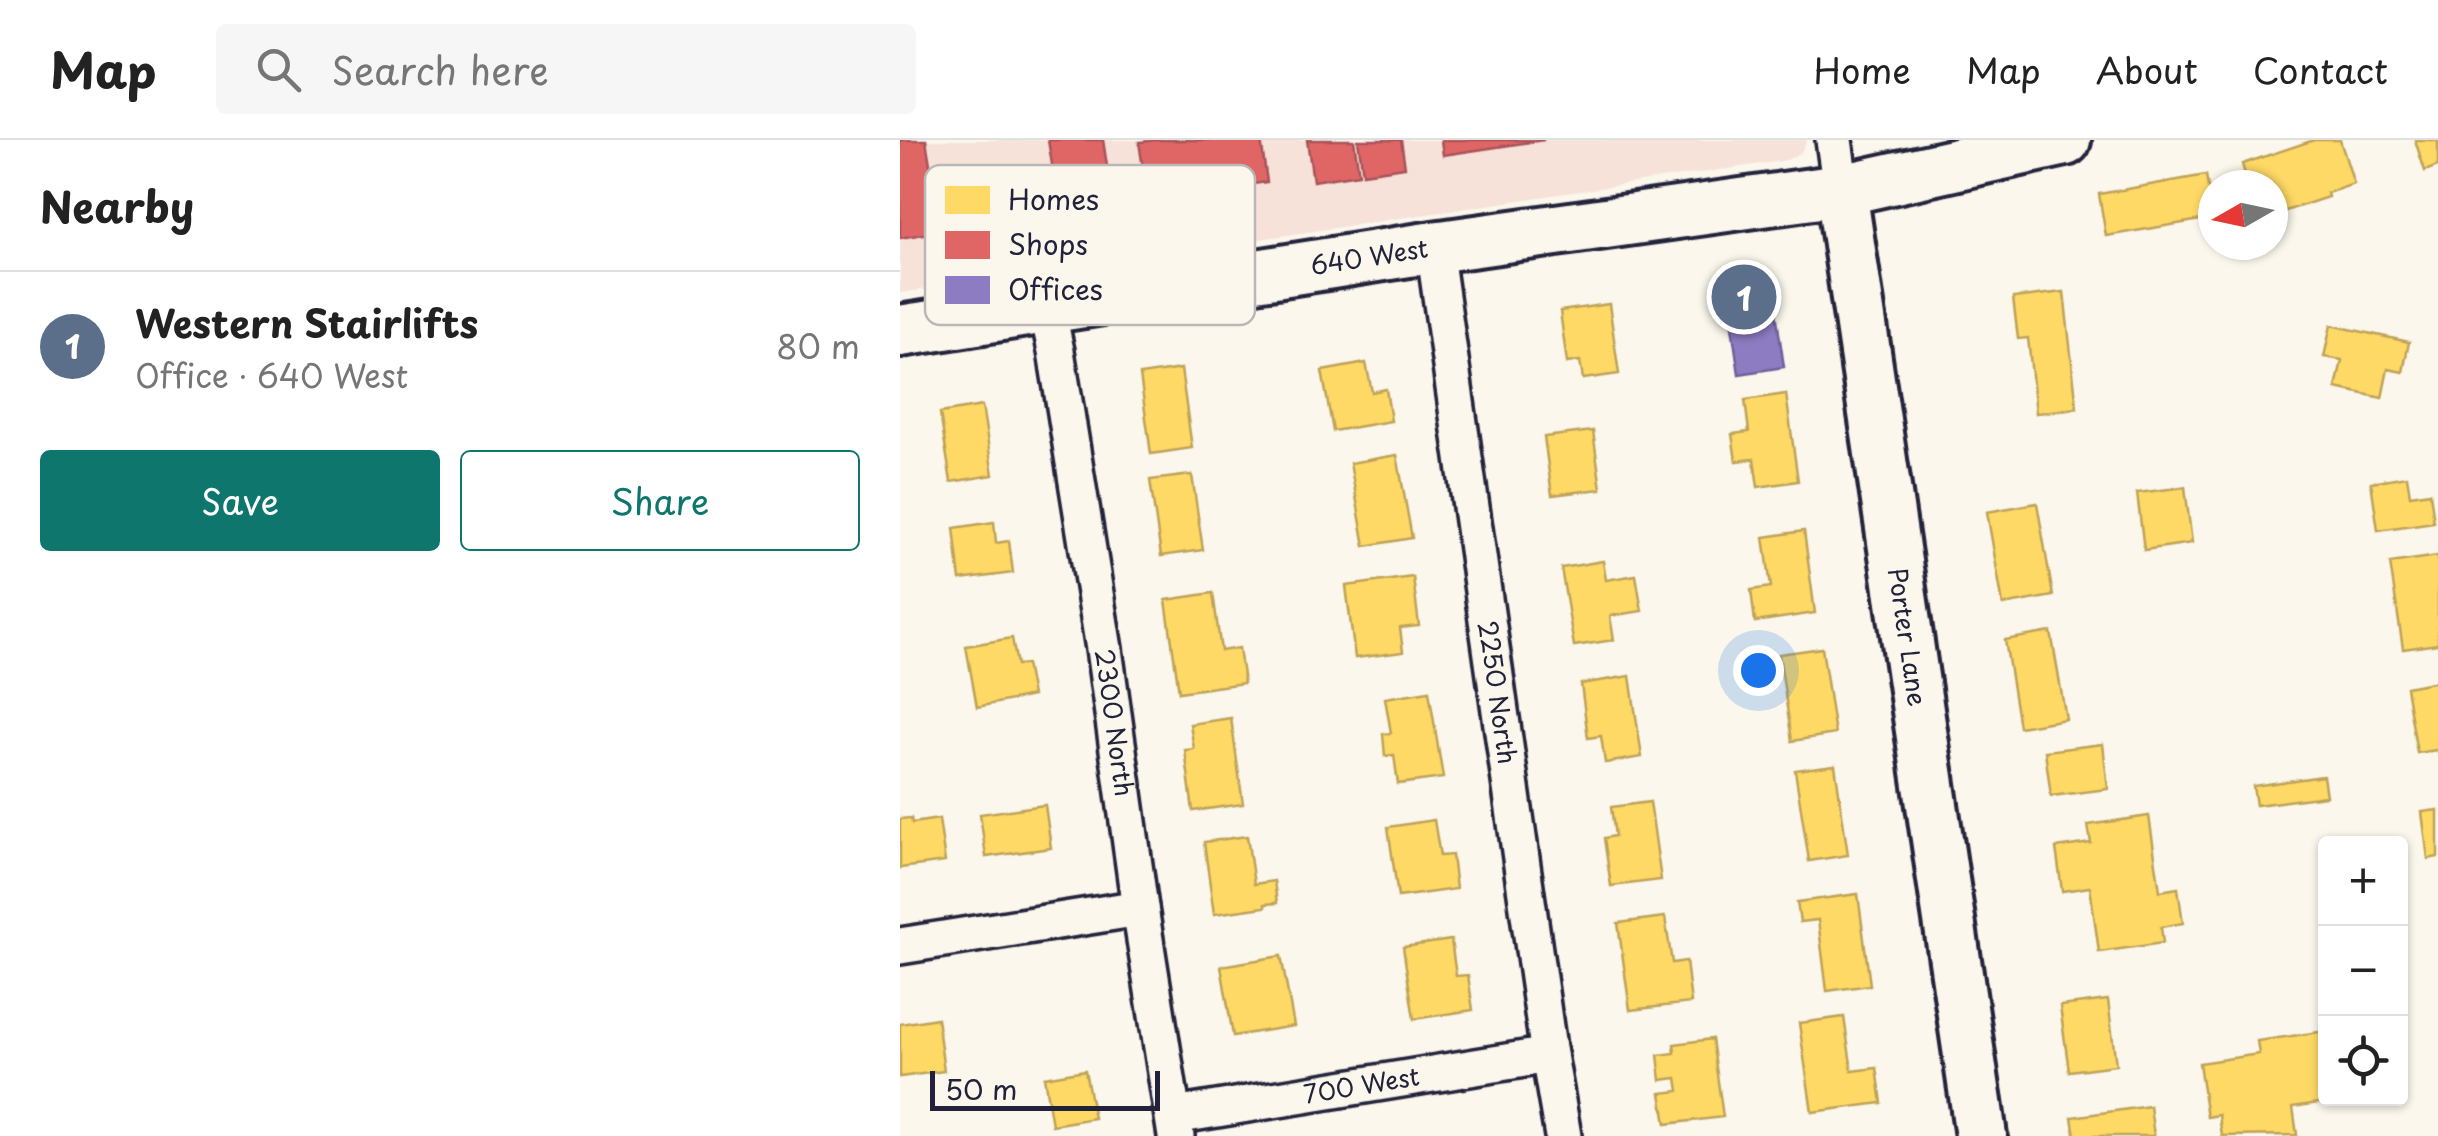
<!DOCTYPE html>
<html lang="en">
<head>
<meta charset="utf-8">
<style>
	:root { --surface:#fff; --page:#f6f6f6; --text:#222; --muted:#767676; --line:#e0e0e0; --accent:#0f766e }
	body { margin:0; font-family:"Playpen Sans",sans-serif; background:var(--page); color:var(--text) }
	.controls { position:absolute; right:30px; bottom:30px; display:grid; overflow:hidden; border-radius:10px; box-shadow:0 2px 8px #0004 }
	.controls button { width:90px; height:90px; display:grid; place-items:center; padding:0; border:0; border-bottom:2px solid var(--line); background:var(--surface); color:var(--text); font:50px sans-serif }
	.compass { position:absolute; left:1298px; top:30px; width:90px; height:90px; border-radius:50%; background:var(--surface); box-shadow:0 2px 8px #0004; rotate:261deg }
	.scale { position:absolute; left:30px; bottom:25px; width:230px; box-sizing:border-box; padding-left:10px; border:5px solid #22223b; border-top:0; font-size:28px; line-height:35px; white-space:nowrap; color:#22223b; -webkit-text-stroke:8px #fbf7ec; paint-order:stroke }
	.you { position:absolute; left:858px; top:530px; width:35px; height:35px; margin:-25px; border:8px solid #fff; border-radius:50%; background:#1a73e8; box-shadow:0 0 0 15px #1a73e833 }
	.badge { display:grid; place-items:center; width:65px; height:65px; border-radius:50%; background:var(--accent); color:#fff; font-size:32px; font-weight:700 }
	.pin { position:absolute; translate:-50% -50%; border:5px solid #fff; box-shadow:0 2px 10px #0006 }
	.list { margin:0; padding:0; list-style:none }
	h2 { display:flex; justify-content:space-between; align-items:center; height:130px; margin:0; padding:0 40px; font-size:42px }
	h2 small { font-size:32px; font-weight:400; color:var(--muted) }
	.list li { display:grid; grid-template-columns:65px 1fr auto; gap:30px; align-items:center; box-sizing:border-box; height:150px; padding:0 40px; border-top:2px solid var(--line) }
	.list b { display:block; font-size:38px; white-space:nowrap }
	.list p { margin:0; font-size:32px; white-space:nowrap; color:var(--muted) }
	.list em { font-size:32px; font-style:normal; color:var(--muted) }
	.actions { display:flex; gap:20px; padding:30px 40px }
	.actions a { flex:1; padding:22px 0; border:2px solid var(--accent); border-radius:10px; text-align:center; font-size:35px; color:var(--accent) }
	.actions .main { background:var(--accent); color:#fff }
	.icon { flex:none; width:55px; height:55px; fill:none; stroke:currentColor; stroke-width:2; stroke-linecap:round; stroke-linejoin:round }
	.map { position:relative; flex:none; width:1538px; height:996px; overflow:hidden }
	header { display:flex; align-items:center; gap:60px; box-sizing:border-box; height:140px; padding:0 50px; background:var(--surface); border-bottom:2px solid var(--line) }
	header strong { font-size:48px }
	nav { display:flex; gap:55px; margin-inline-start:auto; font-size:35px }
	.search { width:700px; height:90px; background:var(--page); display:flex; align-items:center; gap:25px; box-sizing:border-box; padding:0 35px; border-radius:10px; color:var(--muted); font-size:38px }
	main { display:flex }
	aside { flex:1; background:var(--surface) }
	.map>svg:first-child { display:block }
	.built { fill:#f6e2d8 }
	.homes { fill:#ffd966; stroke:#bda259; stroke-width:2.5 }
	.shops { fill:#e06666; stroke:#a75259; stroke-width:2.5 }
	.offices { fill:#8e7cc3; stroke:#6e619a; stroke-width:2.5 }
	.lines { fill:none; stroke-linecap:round; stroke-linejoin:round }
	.street-casing { stroke:#22223b; stroke-width:42 }
	.secondary-casing { stroke:#22223b; stroke-width:58 }
	.street { stroke:#fbf7ec; stroke-width:35 }
	.secondary { stroke:#fbf7ec; stroke-width:50 }
	.labels { text-anchor:middle; stroke-width:10; stroke-linejoin:round; paint-order:stroke }
	.street-label { font-size:25px; fill:#22223b; stroke:#fbf7ec }
	.key { fill:#fbf7ec; stroke:#bab7b7; stroke-width:2.5 }
	.key-label { font-size:28px; fill:#22223b }
</style>
</head>
<body>
<header>
<strong>Map</strong>
<div class="search"><svg class="icon" aria-label="search" viewBox="0 0 24 24"><circle cx="10" cy="10" r="6"/><path d="M15 15l6 6"/></svg>Search here</div>
<nav><a>Home</a><a>Map</a><a>About</a><a>Contact</a></nav>
</header>
<main>
<aside>
<h2>Nearby<small></small></h2>
<ul class="list">
<li><span class="badge" style="background:#5c6f8a">1</span><div><b>Western Stairlifts</b><p>Office · 640 West</p></div><em>80 m</em></li>
</ul>
<div class="actions"><a class="main">Save</a><a>Share</a></div>
</aside>
<div class="map">
<svg width="1538" height="996" viewBox="0 0 1538 996">
	<rect width="100%" height="100%" fill="#fbf7ec"/>
	<filter id="ink" filterUnits="userSpaceOnUse"><feTurbulence type="fractalNoise" baseFrequency=".01" numOctaves="2"/><feDisplacementMap in="SourceGraphic" scale="20" xChannelSelector="R" yChannelSelector="G"/><feConvolveMatrix kernelMatrix="1 2 1 2 8 2 1 2 1" color-interpolation-filters="sRGB"/></filter>
	<g filter="url(#ink)">
		<path class="built" d="M0,0h907l-6,12 -14,8 -887,133z"/>
		<g class="homes">
			<path d="M1414,0h26l14,44 -27,9 1,4 -55,18v-30h-25l-6,-21z"/>
			<path d="M1515,0h23v26l-13,5z"/>
			<path d="M1306,35l7,43 -107,18 -7,-42z"/>
			<path d="M1164,152l13,116 -41,5 -8,-75 -10,1 -5,-41z"/>
			<path d="M709,164l10,70 -36,5 -3,-18 -13,2 -7,-52z"/>
			<path d="M1431,185l78,17 -6,30 -15,-3 -6,29 -46,-10 6,-28 -18,-3z"/>
			<path d="M466,223l6,29 14,-3 5,32 -58,10 -11,-60z"/>
			<path d="M281,229l11,79 -41,6 -11,-79z"/>
			<path d="M886,254l12,87 -40,6 -4,-28 -18,2 -4,-27 17,-2 -4,-32z"/>
			<path d="M82,266l11,69 -42,7 -11,-69z"/>
			<path d="M693,291l8,58 -49,6 -8,-58z"/>
			<path d="M497,315l15,83 -47,8 -15,-83z"/>
			<path d="M292,335l11,75 -42,6 -11,-76z"/>
			<path d="M1507,336l3,19 20,-3 4,30 -56,8 -7,-48z"/>
			<path d="M1285,347l7,56 -48,7 -7,-57z"/>
			<path d="M1137,363l16,93 -50,9 -16,-93z"/>
			<path d="M94,382l2,21 13,-2 4,32 -53,7 -6,-52z"/>
			<path d="M904,391l11,82 -60,9 -4,-32 20,-3 -7,-50z"/>
			<path d="M1538,416v88l-35,5 -13,-86z"/>
			<path d="M703,421l3,19 30,-5 6,36 -32,5 4,24 -40,6 -13,-78z"/>
			<path d="M513,437l6,49 -19,2 3,24 -48,6 -9,-72z"/>
			<path d="M313,453l8,58 18,-3 5,35 -65,9 -13,-92z"/>
			<path d="M1151,492l15,87 -47,8 -14,-87z"/>
			<path d="M112,498l5,27 9,-1 6,32 -55,11 -11,-61z"/>
			<path d="M922,508l13,86 -43,7 -13,-87z"/>
			<path d="M730,536l12,81 -37,6 -4,-27 -13,2 -7,-54z"/>
			<path d="M1538,541v72l-1,-3 -20,3 -11,-66z"/>
			<path d="M529,551l14,87 -45,6 -4,-29 -9,1 -2,-22 8,-1 -6,-35z"/>
			<path d="M331,578l12,86 -50,7 -8,-61 9,-1 -4,-25z"/>
			<path d="M1203,604l5,45 -57,7 -6,-45z"/>
			<path d="M935,625l13,90 -39,6 -14,-91z"/>
			<path d="M1423,636l3,20 -70,9 -3,-19z"/>
			<path d="M750,662l11,78 -50,6 -7,-48 11,-2 -4,-29z"/>
			<path d="M145,665l6,43 -65,9 -6,-43z"/>
			<path d="M1538,670v47l-10,2 -6,-47z"/>
			<path d="M1249,676l11,75 18,-3 5,35 -22,4 2,16 -64,9 -9,-65 -28,4 -6,-43 35,-5 -3,-18z"/>
			<path d="M11,678l1,5 27,-4 6,43 -45,6v-49z"/>
			<path d="M534,680l6,36 12,-1 4,34 -58,8 -10,-70z"/>
			<path d="M347,696l7,48 20,-3 3,22 -12,1v3l-51,7 -10,-72z"/>
			<path d="M958,754l12,91 -43,6 -9,-71 -18,2 -3,-20z"/>
			<path d="M765,777l7,46 14,-2 5,42 -61,7 -12,-87z"/>
			<path d="M551,800l5,36 12,-1 5,35 -59,9 -11,-72z"/>
			<path d="M381,816l13,70 -61,10 -12,-70z"/>
			<path d="M1208,860l8,65 -47,6 -9,-65z"/>
			<path d="M944,877l8,54 25,-3 5,35 -70,9 -13,-89z"/>
			<path d="M37,878l7,53 -44,6v-53z"/>
			<path d="M1426,891v67l11,2 -44,7 4,28 -75,1 -3,-21 -12,2 -8,-54 60,-9 -2,-13z"/>
			<path d="M812,899l11,78 -57,7 -5,-31 18,-2 -2,-13 -16,2 -3,-25 17,-2 -1,-9z"/>
			<path d="M185,930l9,48 -42,7 -8,-48z"/>
			<path d="M1250,966l4,30h-79l-3,-19z"/>
		</g>
		<g class="shops">
			<path d="M0,0h26l15,91 -41,7z"/>
			<path d="M148,0h55l10,65 -53,9z"/>
			<path d="M256,0h105l6,42 -119,18 -9,-58z"/>
			<path d="M407,0h47l5,34 -46,7z"/>
			<path d="M458,0h43l4,27 -42,6z"/>
			<path d="M541,0h103l-101,15z"/>
		</g>
		<path class="offices" d="M872,145l12,82 -45,7 -12,-82z"/>
		<g class="lines">
			<g class="street-casing">
				<g id="street">
					<path d="M934,0l7,50"/>
					<path id="s1" d="M534,107l115,808 14,81"/>
					<path id="s2" d="M147,168l9,43 48,298 36,259 36,228"/>
					<path d="M0,806l240,-38"/>
					<path id="s3" d="M274,976l375,-61"/>
				</g>
			</g>
			<g class="secondary-casing">
				<g id="secondary">
					<path id="s4" d="M941,50l140,946"/>
					<path id="s5" d="M0,191l534,-84 407,-57 224,-50"/>
				</g>
			</g>
			<use href="#street" class="street"/>
			<use href="#secondary" class="secondary"/>
		</g>
	</g>
	<g class="labels">
		<g class="street-label">
			<text dy="9" stroke="none"><textPath href="#s5" startOffset="475">640 West</textPath></text>
			<text dy="9" stroke="none"><textPath href="#s4" startOffset="452">Porter Lane</textPath></text>
			<text dy="9" stroke="none"><textPath href="#s1" startOffset="450">2250 North</textPath></text>
			<text dy="9" stroke="none"><textPath href="#s2" startOffset="420">2300 North</textPath></text>
			<text dy="9" stroke="none"><textPath href="#s3" startOffset="190">700 West</textPath></text>
		</g>
	</g>
	<rect x="25" y="25" width="330" height="160" rx="15" class="key"/>
	<rect x="45" y="46" width="45" height="28" fill="#ffd966"/>
	<rect x="45" y="91" width="45" height="28" fill="#e06666"/>
	<rect x="45" y="136" width="45" height="28" fill="#8e7cc3"/>
	<g class="key-label">
		<text x="108" y="70">Homes</text>
		<text x="108" y="115">Shops</text>
		<text x="108" y="160">Offices</text>
	</g>
</svg>
<div class="controls">
<button>+</button>
<button>−</button>
<button><svg class="icon" aria-label="locate" viewBox="0 0 24 24"><circle cx="12" cy="12" r="6"/><path d="M12 2v4M12 18v4M2 12h4M18 12h4"/></svg></button>
</div>
<svg class="compass" viewBox="-18 -18 36 36"><path d="M0-13l5 13h-10z" fill="#e53935"/><path d="M0 13l5-13h-10z" fill="#767676"/></svg>
<div class="scale">50 m</div>
<div class="you"></div>
<div class="pin badge" style="left:844px;top:157px;background:#5c6f8a">1</div>
</div>
</main>
</body>
</html>
